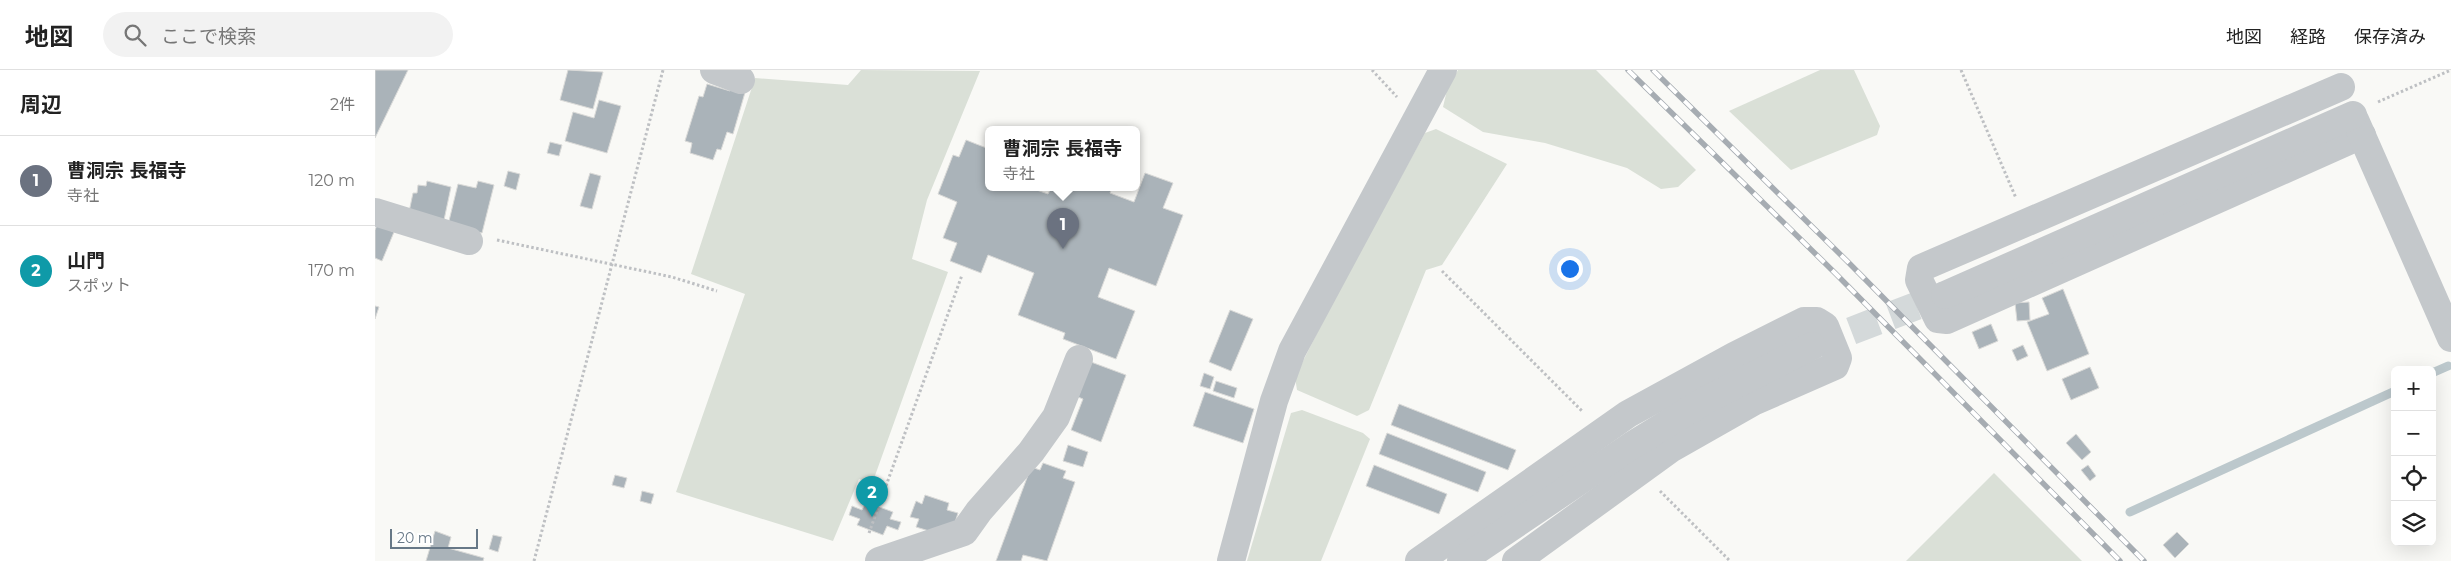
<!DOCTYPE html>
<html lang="ja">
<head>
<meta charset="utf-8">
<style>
	:root { --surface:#fff; --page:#f2f2f2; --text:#222; --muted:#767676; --line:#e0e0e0; --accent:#db2777 }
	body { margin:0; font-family:Montserrat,"Noto Sans JP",sans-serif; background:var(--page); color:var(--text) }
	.controls { position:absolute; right:15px; bottom:15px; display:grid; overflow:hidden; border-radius:8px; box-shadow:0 5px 20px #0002 }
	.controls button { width:45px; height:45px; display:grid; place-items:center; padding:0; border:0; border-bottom:1px solid var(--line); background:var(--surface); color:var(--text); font:25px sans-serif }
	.scale { position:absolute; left:15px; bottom:12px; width:88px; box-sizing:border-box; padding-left:5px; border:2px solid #677887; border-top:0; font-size:14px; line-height:18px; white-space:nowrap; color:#677887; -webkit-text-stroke:4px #fff; paint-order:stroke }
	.you { position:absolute; left:1194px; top:198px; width:18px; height:18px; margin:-12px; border:4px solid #fff; border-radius:50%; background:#1a73e8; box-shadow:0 0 0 8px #1a73e833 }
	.badge { display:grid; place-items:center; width:32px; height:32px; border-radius:50%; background:var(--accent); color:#fff; font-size:16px; font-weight:700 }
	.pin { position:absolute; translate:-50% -41px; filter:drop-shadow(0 1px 2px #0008) }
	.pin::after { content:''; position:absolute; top:26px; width:18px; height:15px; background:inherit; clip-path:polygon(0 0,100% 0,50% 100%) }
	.popup { position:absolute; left:610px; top:56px; width:155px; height:65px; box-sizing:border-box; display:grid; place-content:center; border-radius:8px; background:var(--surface); filter:drop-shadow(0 1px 4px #0005); font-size:16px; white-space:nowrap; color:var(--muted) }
	.popup b { font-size:19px; color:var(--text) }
	.popup::after { content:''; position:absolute; left:50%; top:100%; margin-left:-10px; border:10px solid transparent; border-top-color:var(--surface) }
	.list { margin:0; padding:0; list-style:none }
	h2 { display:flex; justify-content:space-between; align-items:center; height:65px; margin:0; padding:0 20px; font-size:21px }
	h2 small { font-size:16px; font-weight:400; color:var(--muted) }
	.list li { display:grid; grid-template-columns:32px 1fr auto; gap:15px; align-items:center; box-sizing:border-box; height:90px; padding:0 20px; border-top:1px solid var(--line) }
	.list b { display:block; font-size:19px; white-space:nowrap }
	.list p { margin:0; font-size:16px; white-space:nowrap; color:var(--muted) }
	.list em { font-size:16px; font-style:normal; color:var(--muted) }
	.icon { flex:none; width:28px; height:28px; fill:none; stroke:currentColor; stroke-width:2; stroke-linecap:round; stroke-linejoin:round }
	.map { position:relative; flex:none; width:2076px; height:491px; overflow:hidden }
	header { display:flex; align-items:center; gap:30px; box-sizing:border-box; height:70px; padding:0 25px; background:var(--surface); border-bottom:1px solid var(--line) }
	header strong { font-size:24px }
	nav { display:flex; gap:28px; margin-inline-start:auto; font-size:18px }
	.search { width:350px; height:45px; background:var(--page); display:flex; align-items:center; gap:12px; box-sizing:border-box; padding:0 18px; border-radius:28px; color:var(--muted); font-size:19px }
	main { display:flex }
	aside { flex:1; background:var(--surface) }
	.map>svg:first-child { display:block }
	.green { fill:#dae0d7 }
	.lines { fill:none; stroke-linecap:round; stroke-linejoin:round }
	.stream { stroke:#bcc8cc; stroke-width:9 }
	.building { fill:#aab3b9; stroke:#dadad8 }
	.minor-tunnel { stroke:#d4d9da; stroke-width:28; stroke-dasharray:28 14; stroke-linecap:butt }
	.path { stroke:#bec0c3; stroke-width:3; stroke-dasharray:2.5 2.5; stroke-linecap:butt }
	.minor { stroke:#c4c8cb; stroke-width:28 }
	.rail-casing { stroke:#a6acb2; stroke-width:5.5 }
	.rail { stroke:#fff; stroke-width:4; stroke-dasharray:11; stroke-linecap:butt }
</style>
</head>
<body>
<header>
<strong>地図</strong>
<div class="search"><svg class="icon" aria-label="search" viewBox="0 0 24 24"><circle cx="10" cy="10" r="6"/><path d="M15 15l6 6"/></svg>ここで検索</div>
<nav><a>地図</a><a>経路</a><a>保存済み</a></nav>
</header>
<main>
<aside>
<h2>周辺<small>2件</small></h2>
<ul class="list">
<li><span class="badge" style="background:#6b7280">1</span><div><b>曹洞宗 長福寺</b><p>寺社</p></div><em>120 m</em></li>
<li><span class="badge" style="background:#0f9aa8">2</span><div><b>山門</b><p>スポット</p></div><em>170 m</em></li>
</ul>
</aside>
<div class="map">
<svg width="2076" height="491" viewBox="0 0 2076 491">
	<rect width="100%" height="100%" fill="#f9f9f6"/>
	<g class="green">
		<path d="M486,0l119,1 -53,129 -15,59 36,13 -76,212 -13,-5 -26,62 -157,-49 69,-198 -54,-20 64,-196 93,7z"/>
		<path d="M1083,0h138l100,100 -18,17 -17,2 -34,-21 -82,-25 -62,-11 -40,-25 4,-17z"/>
		<path d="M1445,0h34l26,56 -3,9 -86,35 -62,-59z"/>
		<path d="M1061,59l71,35 -65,101 -16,5 -57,140 -12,6 -60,-26 -2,-13 42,-84 88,-160z"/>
		<path d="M927,340l61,23 7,6 -49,122h-74l44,-148z"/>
		<path d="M1619,403l88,88h-176z"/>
	</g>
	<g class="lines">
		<g class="stream">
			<path d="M2057,303l16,-7"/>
			<path d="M1755,442l265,-121"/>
		</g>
	</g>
	<g class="building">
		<path d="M0,0h33l-33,68z"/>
		<path d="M193,0l35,2 -10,37 -33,-9z"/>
		<path d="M332,14l23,7 2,-6 14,4 -13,45 -6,-2 -6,18 -4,-1 -4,11 -23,-7 2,-10 -7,-2 14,-45 4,1z"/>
		<path d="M224,30l22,6 -14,47 -42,-12 8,-29 21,6z"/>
		<path d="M591,70l23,9v39h42l17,6 3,-6h61l-2,5 24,9 11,-29 28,10 -10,25 20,7 -27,71 -47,-18 -11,29 37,14 -19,48 -53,-20 2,-6 -47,-18 16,-42 -46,-18 -7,18 -31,-12 7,-18 -14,-5 14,-36 -19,-8 15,-39 6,2z"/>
		<path d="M175,72l12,3 -3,11 -12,-3z"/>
		<path d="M133,101l12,3 -4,16 -12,-4z"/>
		<path d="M215,103l11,3 -9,33 -12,-3z"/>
		<path d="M52,111l24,6 -7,33 -35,-8 4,-19h4l1,-8 8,1z"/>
		<path d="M103,111l16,4 -12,48 -34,-8 10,-41 18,4z"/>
		<path d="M2,155l17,7 -12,29 -7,-3v-28z"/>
		<path d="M1688,219l26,65 -42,17 -20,-49 22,-8 -7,-16z"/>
		<path d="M1654,232l1,18 -13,1 -2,-18z"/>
		<path d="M0,236l4,1 -4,12z"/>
		<path d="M855,240l23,9 -22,52 -22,-9z"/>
		<path d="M1616,254l7,17 -19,8 -7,-17z"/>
		<path d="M1648,275l5,11 -11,5 -5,-11z"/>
		<path d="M716,292l35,13 -25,67 -30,-12 12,-31 -5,-2z"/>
		<path d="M1715,297l9,21 -28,12 -9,-21z"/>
		<path d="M829,303l10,4 -4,12 -10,-3z"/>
		<path d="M841,311l21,7 -3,10 -21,-7z"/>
		<path d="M830,322l49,17 -11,34 -50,-17z"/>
		<path d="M1024,334l117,46 -8,20 -117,-45z"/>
		<path d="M1012,363l99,39 -8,20 -99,-38z"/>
		<path d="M1701,364l15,18 -9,8 -16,-17z"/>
		<path d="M693,375l20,7 -5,15 -20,-6z"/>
		<path d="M668,393l23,8 -3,7 12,4 -28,79 -24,-6 -2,6h-25l35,-94 9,3z"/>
		<path d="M999,395l73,29 -8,20 -73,-28z"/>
		<path d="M1713,395l8,11 -6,5 -9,-11z"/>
		<path d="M240,405l12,3 -3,10 -12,-3z"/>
		<path d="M267,421l12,3 -3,10 -11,-3z"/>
		<path d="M550,425l24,8 -2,7 11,3 -6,19 -13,2 -23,-7 3,-8 -9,-2 6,-16 6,3z"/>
		<path d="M491,432l27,10 -3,7 11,3 -3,8 -11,-4 -4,9 -26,-10 3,-6 -11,-4 3,-9 10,4z"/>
		<path d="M60,461l16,6 -3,11 36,10 -1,3h-57z"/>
		<path d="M1802,462l12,12 -14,14 -12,-13z"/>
		<path d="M118,465l9,2 -4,15 -9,-3z"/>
	</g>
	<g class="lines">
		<path class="minor-tunnel" d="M1437,276l133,-51"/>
		<g class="path">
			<path d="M997,0l25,27"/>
			<path d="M1586,0l55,128"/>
			<path d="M2003,32l73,-32"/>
			<path d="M122,170l175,37 45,14"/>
			<path d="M1067,201l141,141"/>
			<path d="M1285,421l70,70"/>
			<path d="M494,463l93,-258"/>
			<path d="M159,491l129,-491"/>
		</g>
		<g class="minor">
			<path d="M339,0l27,10"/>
			<path d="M1966,17l-420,181 -2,12 19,39 9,1 415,-185"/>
			<path d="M1980,50l96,218"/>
			<path d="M0,142l94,29"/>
			<path d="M1570,225l408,-180"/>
			<path d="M504,491l85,-29 15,-21 52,-59 25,-35 23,-58"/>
			<path d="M856,491l43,-160 18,-50 151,-281"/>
			<path d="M1044,491l209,-147 106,-58 70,-35h13l8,5 13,32 -3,8 -82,36 -81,46 -156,113"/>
			<path d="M1086,491l170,-115 75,-46 106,-54"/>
		</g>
		<g class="rail-casing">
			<g id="rail">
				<path d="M1253,0l207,203 285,288"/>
				<path d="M1278,0l194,191 297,300"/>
			</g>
		</g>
		<use href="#rail" class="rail"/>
	</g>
</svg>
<div class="controls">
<button>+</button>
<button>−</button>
<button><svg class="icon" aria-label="locate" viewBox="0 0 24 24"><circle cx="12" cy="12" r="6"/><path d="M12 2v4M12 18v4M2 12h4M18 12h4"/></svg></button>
<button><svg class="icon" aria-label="layers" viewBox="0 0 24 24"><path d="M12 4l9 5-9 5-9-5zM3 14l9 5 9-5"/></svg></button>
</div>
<div class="scale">20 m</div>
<div class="you"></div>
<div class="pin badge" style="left:688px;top:179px;background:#6b7280">1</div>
<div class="popup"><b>曹洞宗 長福寺</b>寺社</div>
<div class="pin badge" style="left:497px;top:447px;background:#0f9aa8">2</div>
</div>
</main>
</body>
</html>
